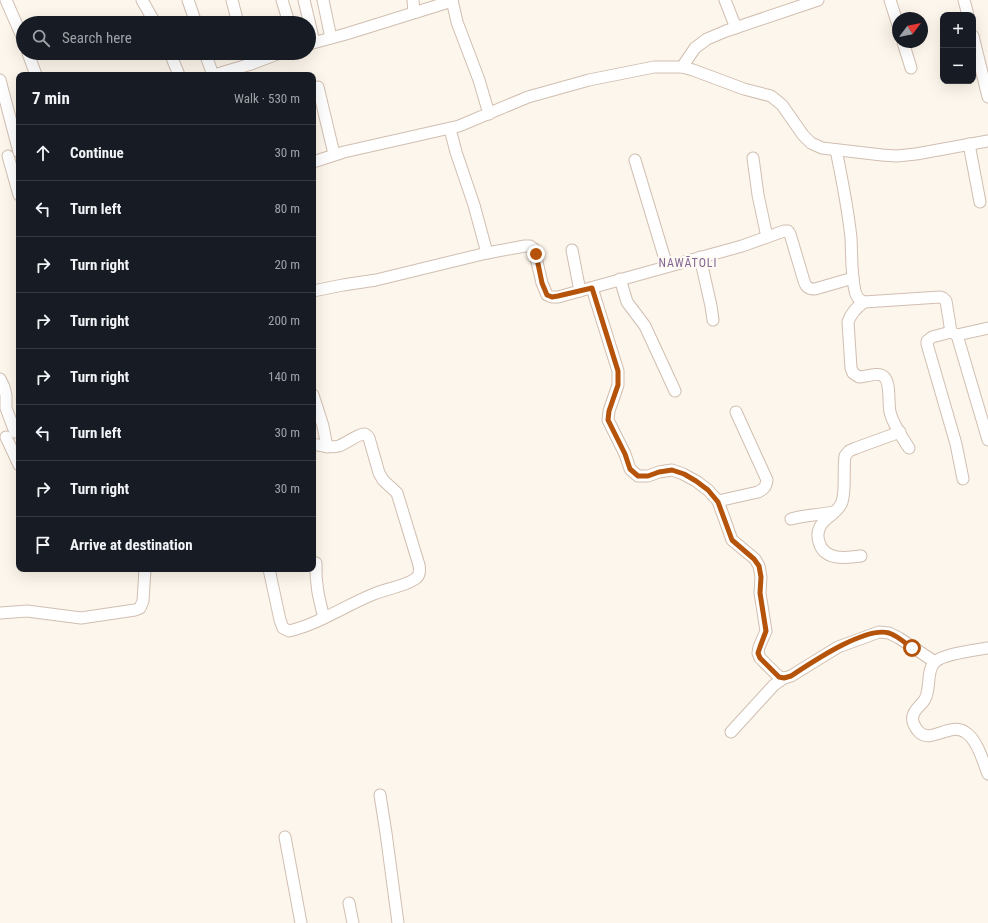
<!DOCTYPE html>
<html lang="en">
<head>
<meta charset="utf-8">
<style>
	:root { --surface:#171b24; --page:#20242c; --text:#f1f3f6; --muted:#9ea1a6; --line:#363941 }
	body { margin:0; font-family:"Roboto Condensed",sans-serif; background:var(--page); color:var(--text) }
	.controls { position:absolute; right:12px; top:12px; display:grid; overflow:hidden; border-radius:8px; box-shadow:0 4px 16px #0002 }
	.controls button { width:36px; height:36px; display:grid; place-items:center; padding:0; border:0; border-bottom:1px solid var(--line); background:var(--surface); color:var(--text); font:20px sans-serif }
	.compass { position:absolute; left:892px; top:12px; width:36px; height:36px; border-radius:50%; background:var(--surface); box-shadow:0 4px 16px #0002; rotate:58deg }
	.stop { position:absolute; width:12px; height:12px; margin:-9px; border:3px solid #b45309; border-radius:50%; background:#fff }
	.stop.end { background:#b45309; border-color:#fff; box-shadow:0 1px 4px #0008 }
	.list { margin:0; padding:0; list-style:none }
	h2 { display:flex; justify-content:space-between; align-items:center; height:52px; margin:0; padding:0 16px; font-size:17px }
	h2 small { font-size:13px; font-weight:400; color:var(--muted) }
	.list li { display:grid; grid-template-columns:26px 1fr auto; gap:12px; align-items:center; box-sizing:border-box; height:56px; padding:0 16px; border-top:1px solid var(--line) }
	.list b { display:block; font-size:15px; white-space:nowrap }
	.list em { font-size:13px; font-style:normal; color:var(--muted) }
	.icon { flex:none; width:22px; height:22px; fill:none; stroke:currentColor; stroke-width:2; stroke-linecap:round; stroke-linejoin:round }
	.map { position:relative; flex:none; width:988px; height:923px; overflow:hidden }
	.search { position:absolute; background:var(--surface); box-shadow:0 4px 16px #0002; left:16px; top:16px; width:300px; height:44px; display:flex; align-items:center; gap:10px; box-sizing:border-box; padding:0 14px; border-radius:22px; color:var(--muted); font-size:15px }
	.panel { position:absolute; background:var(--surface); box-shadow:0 4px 16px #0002; left:16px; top:72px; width:300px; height:500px; border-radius:8px }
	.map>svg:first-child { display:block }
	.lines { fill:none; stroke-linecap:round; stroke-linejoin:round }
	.street-casing { stroke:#d1beb0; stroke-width:13 }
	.street { stroke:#fff; stroke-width:11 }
	.route { stroke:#b45309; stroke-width:5 }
	.labels { text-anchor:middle; stroke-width:4; stroke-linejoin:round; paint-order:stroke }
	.neighbourhood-label { font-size:12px; letter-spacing:1px; fill:#846695; stroke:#fffaf3 }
</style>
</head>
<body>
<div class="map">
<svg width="988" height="923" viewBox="0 0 988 923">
	<rect width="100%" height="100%" fill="#fdf6ec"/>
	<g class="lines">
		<g class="street-casing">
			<g id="street">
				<path d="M6,0l17,39"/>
				<path d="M142,0l13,23"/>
				<path d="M188,0l8,23"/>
				<path d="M232,0l6,23"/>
				<path d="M282,0l7,23"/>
				<path d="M304,0l10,42"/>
				<path d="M323,0l8,38"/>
				<path d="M413,0l1,12"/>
				<path d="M452,0l5,22 22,58 10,34"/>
				<path d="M725,0l11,28"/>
				<path d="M890,0l8,25"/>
				<path d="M964,0l4,15"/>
				<path d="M973,36l15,61"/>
				<path d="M903,42l8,26"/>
				<path d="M309,44l37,-10 106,-33"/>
				<path d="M28,53l8,22"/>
				<path d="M170,53l9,22"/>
				<path d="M205,53l8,22"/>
				<path d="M247,53l4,11"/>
				<path d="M682,67l13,-19 12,-9 19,-8 92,-31"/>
				<path d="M214,75l37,-11 29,-11"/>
				<path d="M0,80l19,72"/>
				<path d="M318,87l16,67"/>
				<path d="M450,129l6,23 18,53 13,48"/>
				<path d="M969,144l11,58"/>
				<path d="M836,150c6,29 12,59 15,88 1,18 0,36 4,53 1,6 4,9 9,11l76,-5 3,1 3,3 5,31 6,3 31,-7"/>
				<path d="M8,156l11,39"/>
				<path d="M753,158l5,37 9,42"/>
				<path d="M635,160l32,106"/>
				<path d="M313,162l31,-10 115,-26 69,-29 61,-17 65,-13h28l11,3 51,19 27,7 11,9 21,30 8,8 11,5 60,7 15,1 19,-2 72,-13"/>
				<path d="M572,250l8,41"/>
				<path d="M700,257l11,49 2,14"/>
				<path d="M620,279l7,23 18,24 30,65"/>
				<path d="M592,288l26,83v14l-9,26 -1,9 17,34 5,15 8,7h10l11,-4 13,-2 11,4 13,7 12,9 10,11 14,39 23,19 4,7 2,11 -1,16 6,38 -7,16 -1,6 2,5 19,19 5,1 7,-2 47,-29 41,-15 10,1 10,5 36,24"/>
				<path d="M313,291l30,-6 33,-5 111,-27 38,-7h5l4,3 8,34 5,12 5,2h6l184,-51 42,-15h4l2,3 14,47c2,6 4,8 11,8l38,-11"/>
				<path d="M864,302c-8,6 -13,11 -16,20l3,46 2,5 6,4c6,0 19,-5 24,-1 8,5 5,27 7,36 3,13 12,25 19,36"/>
				<path d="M951,332l-19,5 -5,4v3l29,100 7,35"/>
				<path d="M957,335l31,105"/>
				<path d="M0,379l4,8 2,8v13l9,24"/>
				<path d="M313,395l10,31 4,21"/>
				<path d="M6,437l13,28"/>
				<path d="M718,501l40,-9c6,-3 8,-5 9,-12l-31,-68"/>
				<path d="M791,519c14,-4 28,-4 42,-7"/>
				<path d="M861,556c-15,2 -37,5 -42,-14 -2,-6 -1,-12 2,-17 6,-9 17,-12 21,-23 4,-12 1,-33 3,-46l4,-5 7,-3 44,-16"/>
				<path d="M316,563c-1,20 3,36 8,55"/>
				<path d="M269,569l11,51 3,8 6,3c30,-7 57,-26 85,-37 12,-5 31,-8 41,-15 5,-3 5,-9 4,-14l-22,-72 -14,-13 -4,-7 -10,-35c-1,-2 -2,-3 -4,-4 -5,-1 -20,10 -26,12 -9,2 -18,0 -26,-2"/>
				<path d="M0,613l27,-2 54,7 54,-8 5,-2 3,-7 2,-32"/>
				<path d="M988,648c-12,2 -45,6 -53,14 -9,8 -4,26 -10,37 -3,6 -11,10 -12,17 -2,5 3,13 6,16 12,12 31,-10 46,0 12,7 18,29 23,42"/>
				<path d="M731,732l43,-47 10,-7"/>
				<path d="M380,795l6,38 12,90"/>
				<path d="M285,837l16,86"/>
				<path d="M349,903l4,20"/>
			</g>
		</g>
		<use href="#street" class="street"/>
	</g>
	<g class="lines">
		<path class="route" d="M536,254l6,29 5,12 5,2 6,-1 34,-8 26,83v14l-9,26 -1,9 17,34 5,15 8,7h10l11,-4 13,-2 12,4 12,7 12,9 10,12 14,38 22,19 5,7 2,11 -1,16 6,38 -6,16 -2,6 2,5 19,19 5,1 7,-2c20,-13 74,-50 98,-43 9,3 16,10 23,15"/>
	</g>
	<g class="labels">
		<g class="neighbourhood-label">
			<text x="688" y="267">NAWĀTOLI</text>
		</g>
	</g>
</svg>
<div class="controls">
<button>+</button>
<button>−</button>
</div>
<svg class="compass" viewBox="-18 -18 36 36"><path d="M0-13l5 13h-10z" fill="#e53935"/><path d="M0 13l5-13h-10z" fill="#9ea1a6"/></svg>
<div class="stop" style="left:912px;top:648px"></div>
<div class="stop end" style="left:536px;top:254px"></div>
<div class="search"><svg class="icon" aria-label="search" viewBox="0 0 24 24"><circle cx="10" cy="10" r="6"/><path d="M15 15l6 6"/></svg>Search here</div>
<section class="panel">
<h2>7 min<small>Walk · 530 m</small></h2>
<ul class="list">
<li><svg class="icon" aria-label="ahead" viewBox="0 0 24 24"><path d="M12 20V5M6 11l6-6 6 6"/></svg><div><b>Continue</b></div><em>30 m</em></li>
<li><svg class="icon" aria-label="left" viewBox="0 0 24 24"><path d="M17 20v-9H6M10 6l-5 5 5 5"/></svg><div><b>Turn left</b></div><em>80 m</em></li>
<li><svg class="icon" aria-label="right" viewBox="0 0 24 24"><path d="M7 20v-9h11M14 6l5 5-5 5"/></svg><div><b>Turn right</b></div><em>20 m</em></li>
<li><svg class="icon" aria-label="right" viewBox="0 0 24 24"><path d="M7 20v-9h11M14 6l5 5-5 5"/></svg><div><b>Turn right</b></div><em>200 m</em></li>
<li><svg class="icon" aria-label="right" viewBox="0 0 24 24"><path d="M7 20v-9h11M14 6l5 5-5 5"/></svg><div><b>Turn right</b></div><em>140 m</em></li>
<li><svg class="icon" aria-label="left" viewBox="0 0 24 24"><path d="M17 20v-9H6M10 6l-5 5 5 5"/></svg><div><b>Turn left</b></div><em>30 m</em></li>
<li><svg class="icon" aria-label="right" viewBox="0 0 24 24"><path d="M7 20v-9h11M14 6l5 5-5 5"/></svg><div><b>Turn right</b></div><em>30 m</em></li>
<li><svg class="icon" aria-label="arrive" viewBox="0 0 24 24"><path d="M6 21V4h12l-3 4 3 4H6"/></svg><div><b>Arrive at destination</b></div></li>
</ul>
</section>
</div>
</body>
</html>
